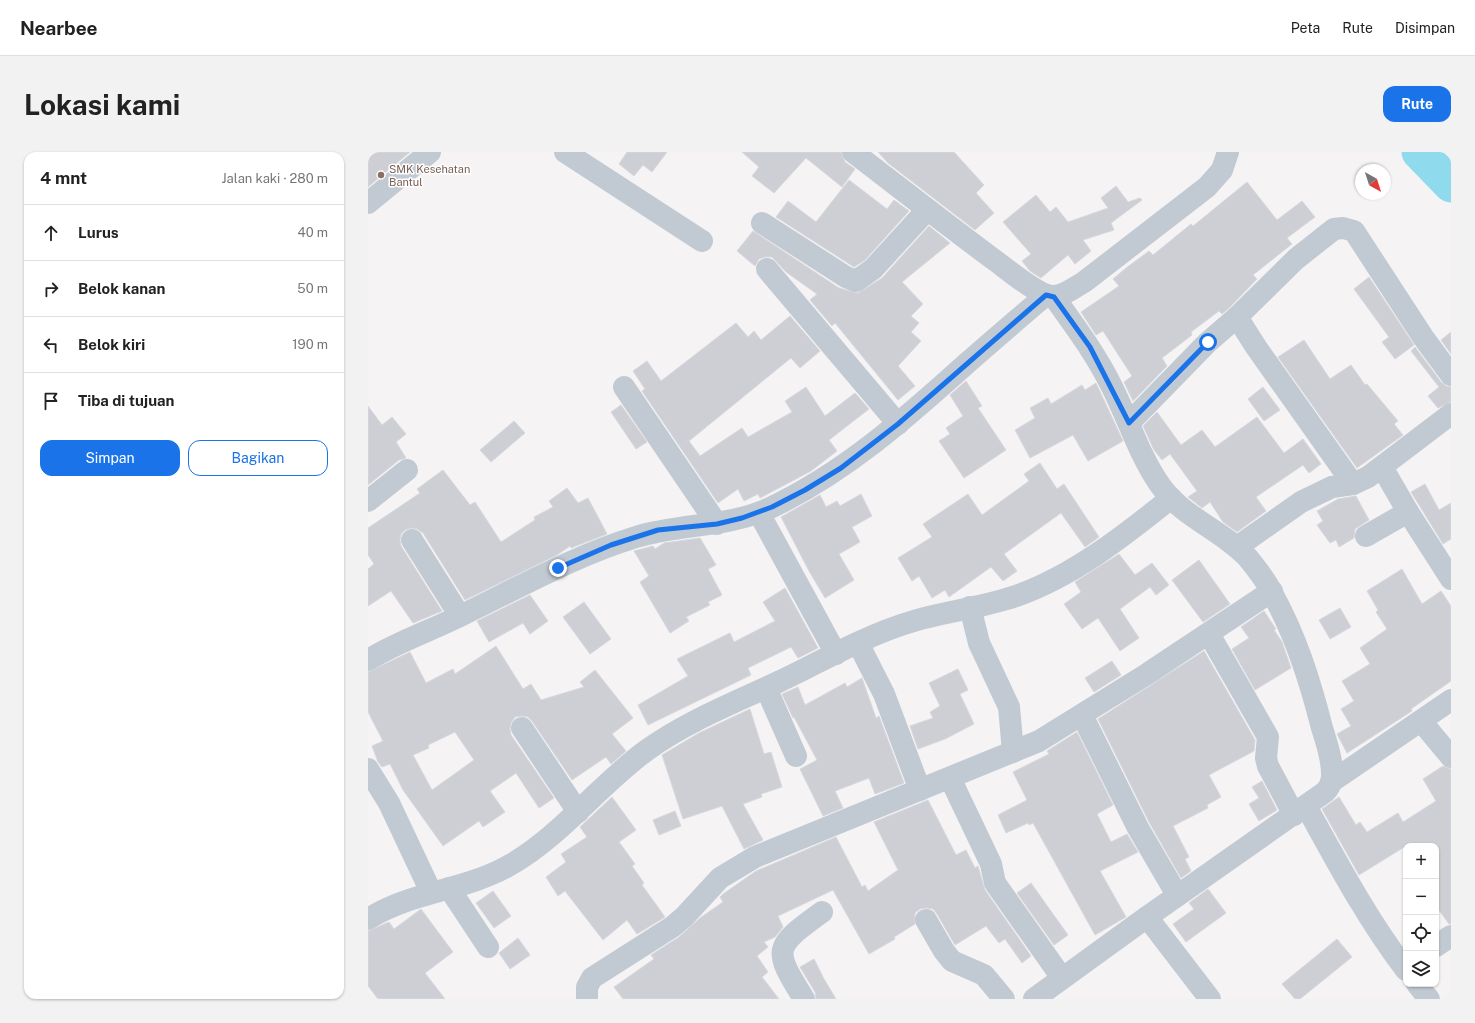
<!DOCTYPE html>
<html lang="id">
<head>
<meta charset="utf-8">
<style>
	:root { --surface:#fff; --page:#f2f2f2; --text:#222; --muted:#767676; --line:#e0e0e0; --accent:#1a73e8 }
	body { margin:0; font-family:"Public Sans",sans-serif; background:var(--page); color:var(--text) }
	.controls { position:absolute; right:12px; bottom:12px; display:grid; overflow:hidden; border-radius:8px; box-shadow:0 1px 3px #0004 }
	.controls button { width:36px; height:36px; display:grid; place-items:center; padding:0; border:0; border-bottom:1px solid var(--line); background:var(--surface); color:var(--text); font:20px sans-serif }
	.compass { position:absolute; left:987px; top:12px; width:36px; height:36px; border-radius:50%; background:var(--surface); box-shadow:0 1px 3px #0004; rotate:141deg }
	.stop { position:absolute; width:12px; height:12px; margin:-9px; border:3px solid #1a73e8; border-radius:50%; background:#fff }
	.stop.end { background:#1a73e8; border-color:#fff; box-shadow:0 1px 4px #0008 }
	.list { margin:0; padding:0; list-style:none }
	h2 { display:flex; justify-content:space-between; align-items:center; height:52px; margin:0; padding:0 16px; font-size:17px }
	h2 small { font-size:13px; font-weight:400; color:var(--muted) }
	.list li { display:grid; grid-template-columns:26px 1fr auto; gap:12px; align-items:center; box-sizing:border-box; height:56px; padding:0 16px; border-top:1px solid var(--line) }
	.list b { display:block; font-size:15px; white-space:nowrap }
	.list em { font-size:13px; font-style:normal; color:var(--muted) }
	.actions { display:flex; gap:8px; padding:12px 16px }
	.actions a { flex:1; padding:9px 0; border:1px solid var(--accent); border-radius:12px; text-align:center; font-size:14px; color:var(--accent) }
	.actions .main { background:var(--accent); color:#fff }
	.icon { flex:none; width:22px; height:22px; fill:none; stroke:currentColor; stroke-width:2; stroke-linecap:round; stroke-linejoin:round }
	.map { position:relative; flex:none; width:1083px; height:847px; overflow:hidden; border-radius:12px }
	header { display:flex; align-items:center; gap:24px; box-sizing:border-box; height:56px; padding:0 20px; background:var(--surface); border-bottom:1px solid var(--line) }
	header strong { font-size:19px }
	nav { display:flex; gap:22px; margin-inline-start:auto; font-size:14px }
	.intro { display:flex; align-items:center; justify-content:space-between; box-sizing:border-box; height:96px; padding:0 24px }
	h1 { margin:0; font-size:28px }
	.button { padding:10px 18px; border-radius:12px; background:var(--accent); color:#fff; font-size:14px; font-weight:700 }
	main { display:flex; gap:24px; padding:0 24px }
	aside { flex:1; background:var(--surface); border-radius:12px; box-shadow:0 1px 3px #0004 }
	.map>svg:first-child { display:block }
	.lines { fill:none; stroke-linecap:round; stroke-linejoin:round }
	.river { stroke:#90daee; stroke-width:35 }
	.building { fill:#cdcfd5; stroke:#d7d9de; fill-rule:evenodd }
	.minor { stroke:#c1cad2; stroke-width:22 }
	.route { stroke:#1a73e8; stroke-width:5 }
	.education-dot { fill:#8d6e63; stroke:#fff; stroke-width:1.5 }
	.labels { text-anchor:middle; stroke-width:3; stroke-linejoin:round; paint-order:stroke }
	.education-label { font-size:11px; fill:#785e54; stroke:#fff; text-anchor:start }
</style>
</head>
<body>
<header>
<strong>Nearbee</strong>
<nav><a>Peta</a><a>Rute</a><a>Disimpan</a></nav>
</header>
<div class="intro"><h1>Lokasi kami</h1><a class="button">Rute</a></div>
<main>
<aside>
<h2>4 mnt<small>Jalan kaki · 280 m</small></h2>
<ul class="list">
<li><svg class="icon" aria-label="ahead" viewBox="0 0 24 24"><path d="M12 20V5M6 11l6-6 6 6"/></svg><div><b>Lurus</b></div><em>40 m</em></li>
<li><svg class="icon" aria-label="right" viewBox="0 0 24 24"><path d="M7 20v-9h11M14 6l5 5-5 5"/></svg><div><b>Belok kanan</b></div><em>50 m</em></li>
<li><svg class="icon" aria-label="left" viewBox="0 0 24 24"><path d="M17 20v-9H6M10 6l-5 5 5 5"/></svg><div><b>Belok kiri</b></div><em>190 m</em></li>
<li><svg class="icon" aria-label="arrive" viewBox="0 0 24 24"><path d="M6 21V4h12l-3 4 3 4H6"/></svg><div><b>Tiba di tujuan</b></div></li>
</ul>
<div class="actions"><a class="main">Simpan</a><a>Bagikan</a></div>
</aside>
<div class="map">
<svg width="1083" height="847" viewBox="0 0 1083 847">
	<rect width="100%" height="100%" fill="#f5f3f3"/>
	<g class="lines">
		<path class="river" d="M1051,0l32,33"/>
	</g>
	<g class="building">
		<path d="M0,0h42l-42,35z"/>
		<path d="M259,0h40l-15,20 -9,-7 -9,11 -15,-12z"/>
		<path d="M374,0h99l4,10 10,7 -13,18 -36,-29 -32,35 -22,-17 7,-9z"/>
		<path d="M510,0h76l30,33 -8,8 18,20 -19,17 -87,-67z"/>
		<path d="M481,28l38,29 7,-9 15,11 -44,49 -11,7 -78,-50 12,-16 28,21z"/>
		<path d="M879,30l30,38 25,-19 13,16 -28,21 5,6 -39,31 4,4 -28,29 -7,6 -3,-3 -28,21 1,3 -30,23 5,8 -34,35 -9,-19 8,-6 -29,-45 -7,4 -15,-23 38,-26 -6,-7 13,-11 23,-17 4,4 38,-31 2,2z"/>
		<path d="M748,34l12,16 12,-4 2,2 -31,23 3,7 -31,10 8,11 -16,13 -7,-9 -27,23 -11,-7 -8,-10 9,-7 -28,-32 33,-27 14,17 6,-5 12,15 40,-14 -7,-10z"/>
		<path d="M561,74l21,17 -48,39 21,22 -12,12 8,7 -8,9 10,9 -23,25 17,20 -17,14 -63,-77 -3,3 -22,-26 7,-6 -31,-22 -14,-15h-7l-6,2 -4,7 -18,-15 16,-20 86,57 19,5 24,-15z"/>
		<path d="M1001,125l45,68 -19,14 -13,-17 7,-5 -35,-48z"/>
		<path d="M422,164l30,35 -20,17 -9,-10 -102,83 11,15 42,-28 6,9 44,-25 -7,-11 21,-14 19,29 30,-23 14,16 -40,31 8,11 -26,20 -51,27 -2,-4 -14,7 -6,-12 -20,14 -76,-112 3,-2 -12,-18 14,-10 14,20 75,-58 12,14 6,-6 7,9z"/>
		<path d="M1083,180v22l-10,-14z"/>
		<path d="M936,188l26,39 21,-14 14,20 2,-1 31,37 -4,3 9,11 -46,33 -79,-111z"/>
		<path d="M1047,195l26,35 5,4 5,1v15l-13,6 -10,-12 11,-9 -28,-36z"/>
		<path d="M598,229l16,25 -4,2 28,42 -42,28 -25,-37 11,-7 -4,-6 17,-12 -13,-21z"/>
		<path d="M728,231l27,58 -35,20 -15,-26 -43,23 -15,-28 20,-12 -5,-10 18,-10 3,6 31,-19 3,5z"/>
		<path d="M895,235l17,23 -16,11 -16,-22z"/>
		<path d="M253,253l26,37 -11,7 -25,-37z"/>
		<path d="M0,254l14,19 10,-8 14,17 -10,8 10,16 -7,2 -31,25z"/>
		<path d="M789,260l24,33 21,-15 13,17 42,-30 27,36 19,-14 18,25 -12,9 -6,-8 -47,32 10,14 -29,21 -14,-10 -13,-20 -8,6 -14,-11 9,-6 -27,-37 -8,6 -8,-10 -11,-24z"/>
		<path d="M146,269l11,12 -34,29 -11,-12z"/>
		<path d="M672,311l17,26 7,-5 35,53 -14,10 -24,-34 -57,41 13,17 -14,10 -12,-14 -42,30 -4,-7 -13,8 -13,-22 -7,5 -14,-23 34,-21 -9,-13 45,-30 14,21 47,-34 -5,-7z"/>
		<path d="M75,318l27,35 5,-3 26,40 34,-22 -1,-3 19,-10 -4,-6 18,-13 11,15 10,-5 19,36 -36,14 -1,-2 -13,9 -92,45 -42,-67 -6,-4 -6,-1 -6,2 -4,4 -1,6 1,6 41,65 -29,12 -22,-32 -23,15v-37l6,-5 -6,-9v-27l52,-35 -3,-4z"/>
		<path d="M1057,332l14,26 12,-7v36l-8,5 -32,-52z"/>
		<path d="M493,342l11,22 -20,11 8,15 -21,12 15,26 -29,18 -16,-27 -28,-54 39,-22 6,12 11,-6 3,5z"/>
		<path d="M988,344l13,24 -14,9 -1,9 -15,9 -3,-7 -6,3 -13,-18 6,-4 -6,-10 21,-12z"/>
		<path d="M332,386l16,27 -8,4 14,26 -14,7 2,3 -24,12 3,4 -19,12 -30,-51 9,-6 -15,-25 19,-5 2,3 9,-6z"/>
		<path d="M751,402l16,21 17,-12 17,22 -13,10 -6,-8 -30,22 19,29 -19,13 -22,-33 -16,11 -18,-25 17,-12 -6,-10z"/>
		<path d="M831,408l31,44 -27,18 -31,-42z"/>
		<path d="M1034,417l20,35 19,-13 10,15v75l-40,28 1,2 -65,42 -10,-19 14,-8 -10,-17 13,-8 -12,-20 28,-17 -10,-16 27,-19 -11,-17 2,-2 -11,-19z"/>
		<path d="M417,436l33,60 -20,10 -7,-11 -43,21 3,7 -103,50 -10,-20 50,-29 -11,-17 53,-26 4,9 41,-21 -12,-19z"/>
		<path d="M162,443l18,26 -18,13 -7,-11 -34,19 -12,-21z"/>
		<path d="M216,450l27,37 -21,15 -27,-37z"/>
		<path d="M972,456l11,19 -21,12 -11,-19z"/>
		<path d="M896,459l12,18 -2,1 8,12 9,26 -36,22 -23,-41 17,-11 -8,-11z"/>
		<path d="M128,494l27,43 8,-5 10,16 43,-13 -4,-5 15,-12 38,48 -21,16 14,17 -15,13 -5,-7 -34,23 -40,-59 -4,-4 -6,-1 -7,1 -4,6 -1,6 1,6 43,63 -15,10 -23,-35 -26,18 15,21 -22,15 -4,-6 -36,25 -40,-56 -13,-26 -8,3 -4,-5 -6,-16 11,-5 -15,-29v-40l42,-20 16,31 27,-14 2,5zM87,580l19,28 -42,30 -19,-35 16,-7 -1,-3z"/>
		<path d="M836,499l51,89 -1,11 -45,24 12,22 -14,8 1,3 -35,18 16,31 -4,2 6,12 -10,7 -32,-56 -51,-103z"/>
		<path d="M744,509l9,14 -27,17 -9,-14z"/>
		<path d="M590,517l10,21 -8,4 14,30 -29,15 -27,10 -8,-23 23,-8 -3,-6 10,-6 -11,-23z"/>
		<path d="M494,526l14,40 3,-2 25,67 -29,11 -6,-16 -34,13 8,17 -20,8 -23,-47 17,-9 -23,-43 -1,1 -11,-24 16,-7 7,18 40,-22 2,4z"/>
		<path d="M382,557l14,45 7,-2 11,35 -21,7 1,3 -19,7 20,36 -19,9 -22,-43 -39,13 -21,-64 37,-22z"/>
		<path d="M709,580l36,73 -16,9 14,28 16,-8 11,18 -38,19 26,46 -31,18 -62,-112 -4,2 -1,-2 -22,10 -8,-18 29,-15 -14,-28 36,-18 -2,-3z"/>
		<path d="M1075,614l8,3v155h-2l-13,-18v-60h-30l-47,29 -37,-66 17,-12 17,28 4,-3 7,10 31,-19 5,9 33,-21 -13,-22z"/>
		<path d="M894,629l15,29 -18,11 -10,-17 10,-6 -7,-11z"/>
		<path d="M244,645l24,33 -17,12 16,22 -3,2 12,17 -2,2 23,32 -28,17 -10,-14 -24,20 -38,-49 -7,5 -12,-19 20,-15 -5,-8 26,-17 -7,-10z"/>
		<path d="M560,648l28,55 10,-5 9,18 3,-2 7,24 46,66 -9,7 -17,-24 -6,4 -13,-17 -31,19 -18,-31 -4,-5 -7,-1 -6,1 -5,4v11l-21,13 1,2 -26,15 -36,-64 -55,26 5,11 -8,10 -11,5 4,5 -11,9 11,16 -6,5 17,22h-156l-9,-12 40,-28 -3,-4 28,-18 21,-19 23,-16 -3,-5 3,-3 33,-23 80,-34 26,50 3,-2 3,6 30,-21 -24,-48z"/>
		<path d="M307,659l6,15 -22,9 -6,-15z"/>
		<path d="M663,731l37,52 -14,10 -37,-52z"/>
		<path d="M840,737l18,24 -40,29 -13,-18 21,-15 -5,-6z"/>
		<path d="M125,739l18,25 -17,12 -18,-25z"/>
		<path d="M53,757l32,43 -28,21 20,26h-67l-10,-13v-55l21,-9 5,7z"/>
		<path d="M150,786l12,17 -20,14 -11,-16z"/>
		<path d="M969,787l15,18 -52,42h-5l-13,-15z"/>
		<path d="M446,807l10,20 12,20h-20l-1,-7 -15,-25z"/>
	</g>
	<g class="lines">
		<g class="minor">
			<path d="M197,0l137,89"/>
			<path d="M485,0c47,36 93,72 140,107 13,9 44,36 59,37 11,1 23,-9 32,-14l123,-95 15,-17 6,-18"/>
			<path d="M0,51l62,-51"/>
			<path d="M394,71l84,54 10,4 17,-12 54,-59"/>
			<path d="M399,117l131,155"/>
			<path d="M686,145c20,28 41,56 57,88 17,33 28,70 49,100 22,32 62,45 88,73 9,11 18,22 24,35 24,43 38,88 50,135 5,16 11,34 10,51 -1,5 -3,9 -7,13l-178,125"/>
			<path d="M869,165l19,30 97,137"/>
			<path d="M256,235l93,137"/>
			<path d="M761,271l78,-80 30,-26 59,-58 38,-30 9,-1 11,3 69,106 28,38"/>
			<path d="M0,349l39,-31"/>
			<path d="M1040,360l43,67"/>
			<path d="M391,361l77,141"/>
			<path d="M998,384l42,-24 -26,-45"/>
			<path d="M44,388l48,76"/>
			<path d="M869,395l64,-45 31,-15 21,-3 15,-7 83,-63"/>
			<path d="M602,455l9,36 30,64 4,45"/>
			<path d="M841,482l59,103 -2,21 2,8 26,49"/>
			<path d="M490,491l26,51 36,96"/>
			<path d="M0,508c29,-18 62,-29 92,-44 58,-28 114,-60 176,-79 45,-14 90,-9 134,-29 74,-35 135,-89 196,-144 26,-23 53,-46 80,-69"/>
			<path d="M398,536l30,68"/>
			<path d="M714,563l56,113 39,67"/>
			<path d="M1053,569l30,36"/>
			<path d="M154,576l56,84"/>
			<path d="M0,617l21,34 42,89"/>
			<path d="M582,626l41,86 4,19 67,95"/>
			<path d="M963,630l120,-82"/>
			<path d="M938,654c31,56 61,113 100,164"/>
			<path d="M81,736l39,59"/>
			<path d="M0,767c44,-28 97,-28 142,-54 52,-30 89,-80 137,-115 39,-28 84,-46 127,-66 28,-13 55,-28 83,-41 19,-9 39,-17 60,-23 33,-9 67,-13 99,-24 57,-20 108,-60 155,-98"/>
			<path d="M558,768l18,31 8,10 32,14 20,24"/>
			<path d="M1068,794l15,-10"/>
			<path d="M1049,832l12,15"/>
			<path d="M219,847v-12l5,-9 80,-51 12,-10 36,-39 35,-21 284,-116 108,-67 125,-83"/>
			<path d="M436,847c-32,-51 -30,-52 18,-87"/>
			<path d="M666,847l113,-82 63,82"/>
		</g>
	</g>
	<g class="lines">
		<path class="route" d="M190,416l53,-23 47,-15 59,-6 25,-6 30,-11 33,-17 36,-22 57,-44 148,-129 8,2 36,50 39,76 79,-81"/>
	</g>
	<circle class="education-dot" cx="13" cy="23" r="4"/>
	<g class="labels">
		<g class="education-label">
			<text x="21" y="21">SMK Kesehatan<tspan x="21" dy="13">Bantul</tspan></text>
		</g>
	</g>
</svg>
<div class="controls">
<button>+</button>
<button>−</button>
<button><svg class="icon" aria-label="locate" viewBox="0 0 24 24"><circle cx="12" cy="12" r="6"/><path d="M12 2v4M12 18v4M2 12h4M18 12h4"/></svg></button>
<button><svg class="icon" aria-label="layers" viewBox="0 0 24 24"><path d="M12 4l9 5-9 5-9-5zM3 14l9 5 9-5"/></svg></button>
</div>
<svg class="compass" viewBox="-18 -18 36 36"><path d="M0-13l5 13h-10z" fill="#e53935"/><path d="M0 13l5-13h-10z" fill="#767676"/></svg>
<div class="stop" style="left:840px;top:190px"></div>
<div class="stop end" style="left:190px;top:416px"></div>
</div>
</main>
</body>
</html>
